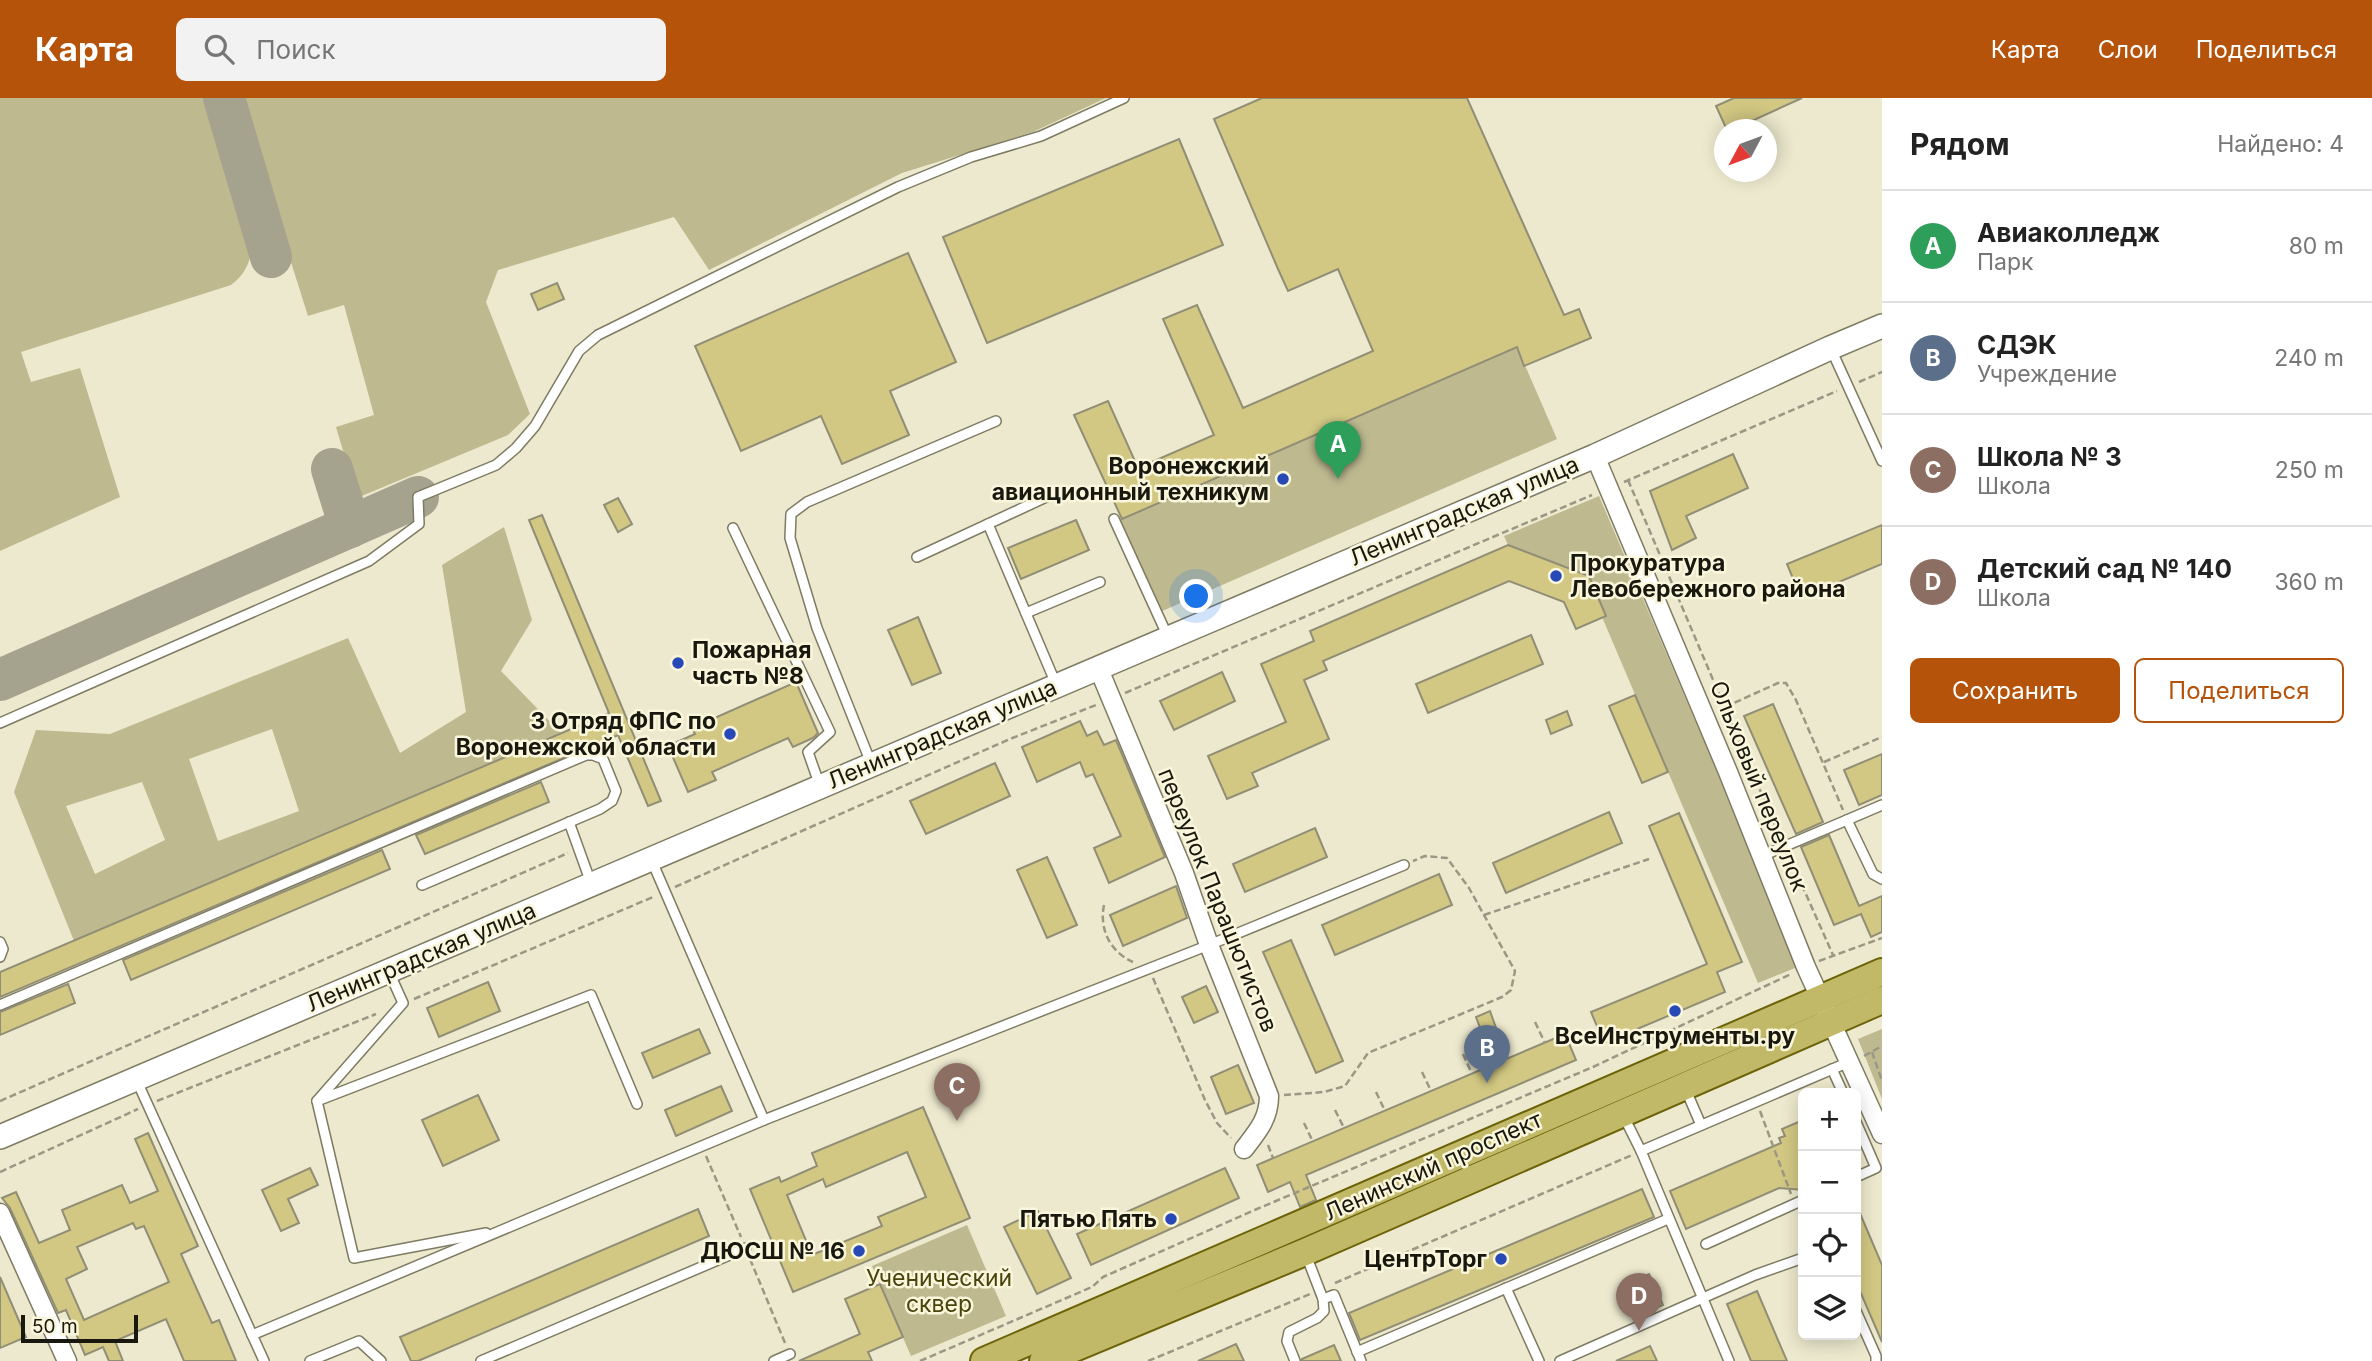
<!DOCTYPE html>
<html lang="ru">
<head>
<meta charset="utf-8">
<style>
	:root { --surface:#fff; --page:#f2f2f2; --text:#222; --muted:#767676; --line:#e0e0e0; --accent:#b45309 }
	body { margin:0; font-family:Inter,sans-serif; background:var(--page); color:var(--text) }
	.controls { position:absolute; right:21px; bottom:21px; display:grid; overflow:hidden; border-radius:10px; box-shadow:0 4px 18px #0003 }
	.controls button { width:63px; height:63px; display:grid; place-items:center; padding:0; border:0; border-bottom:2px solid var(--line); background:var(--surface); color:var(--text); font:35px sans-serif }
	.compass { position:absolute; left:1714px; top:21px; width:63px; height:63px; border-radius:50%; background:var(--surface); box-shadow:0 4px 18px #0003; rotate:229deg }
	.scale { position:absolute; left:21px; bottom:18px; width:117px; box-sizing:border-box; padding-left:7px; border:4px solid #19180f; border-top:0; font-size:19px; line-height:24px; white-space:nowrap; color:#19180f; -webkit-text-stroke:5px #f9f6db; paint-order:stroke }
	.you { position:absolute; left:1197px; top:499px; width:24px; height:24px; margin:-18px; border:5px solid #fff; border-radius:50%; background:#1a73e8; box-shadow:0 0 0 10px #1a73e833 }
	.badge { display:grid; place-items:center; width:46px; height:46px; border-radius:50%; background:var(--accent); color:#fff; font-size:23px; font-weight:700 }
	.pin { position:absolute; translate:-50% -58px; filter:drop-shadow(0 2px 4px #0008) }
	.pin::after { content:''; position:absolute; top:37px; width:24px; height:21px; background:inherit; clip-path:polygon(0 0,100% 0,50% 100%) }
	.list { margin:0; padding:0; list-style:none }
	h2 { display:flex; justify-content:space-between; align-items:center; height:91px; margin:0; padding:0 28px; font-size:30px }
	h2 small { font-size:23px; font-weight:400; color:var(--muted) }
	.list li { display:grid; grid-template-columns:46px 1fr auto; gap:21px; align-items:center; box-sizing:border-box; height:112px; padding:0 28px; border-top:2px solid var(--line) }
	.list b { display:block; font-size:26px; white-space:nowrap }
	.list p { margin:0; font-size:23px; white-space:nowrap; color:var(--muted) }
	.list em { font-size:23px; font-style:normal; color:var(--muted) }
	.actions { display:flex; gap:14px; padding:21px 28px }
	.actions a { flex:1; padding:16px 0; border:2px solid var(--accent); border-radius:10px; text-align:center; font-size:24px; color:var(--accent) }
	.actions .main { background:var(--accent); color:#fff }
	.icon { flex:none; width:38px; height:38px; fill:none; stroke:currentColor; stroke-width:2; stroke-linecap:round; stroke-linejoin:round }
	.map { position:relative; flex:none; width:1882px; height:1263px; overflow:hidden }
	header { display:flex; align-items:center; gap:42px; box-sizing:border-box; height:98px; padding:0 35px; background:var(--accent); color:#fff }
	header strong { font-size:33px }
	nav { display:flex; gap:38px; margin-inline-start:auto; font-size:24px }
	.search { width:490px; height:63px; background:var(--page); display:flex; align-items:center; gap:18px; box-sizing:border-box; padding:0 24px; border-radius:10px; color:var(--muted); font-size:26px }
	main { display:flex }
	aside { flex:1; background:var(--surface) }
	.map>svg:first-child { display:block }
	.green { fill:#bfb990; fill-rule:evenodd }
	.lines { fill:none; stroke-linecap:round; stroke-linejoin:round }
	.taxiway { stroke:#a5a28e; stroke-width:42 }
	.building { fill:#d2c883; stroke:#918e76; stroke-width:2; fill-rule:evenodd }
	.service-casing { stroke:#7e7b63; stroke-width:12 }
	.minor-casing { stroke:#7e7b63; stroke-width:21 }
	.secondary-casing { stroke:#7e7b63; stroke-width:26 }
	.primary-casing { stroke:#6c6208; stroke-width:30 }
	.path { stroke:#9a9884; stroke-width:2.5; stroke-dasharray:7 3.5; stroke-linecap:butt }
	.service { stroke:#fff; stroke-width:9 }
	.minor { stroke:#fff; stroke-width:18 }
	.secondary { stroke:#fff; stroke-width:23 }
	.primary { stroke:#c2b968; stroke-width:26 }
	.poi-dot { fill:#2749b8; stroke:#f9f6db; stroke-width:2.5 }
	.labels { text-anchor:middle; stroke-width:5; stroke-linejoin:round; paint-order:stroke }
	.poi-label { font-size:23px; font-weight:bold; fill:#19180f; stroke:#f9f6db; text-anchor:end }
	.street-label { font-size:23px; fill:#19180f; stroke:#f9f6db }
	.park-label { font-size:23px; fill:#4a430c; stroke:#f9f6db }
</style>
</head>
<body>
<header>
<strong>Карта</strong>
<div class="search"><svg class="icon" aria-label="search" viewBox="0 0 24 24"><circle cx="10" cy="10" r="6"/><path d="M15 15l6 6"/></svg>Поиск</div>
<nav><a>Карта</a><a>Слои</a><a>Поделиться</a></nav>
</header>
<main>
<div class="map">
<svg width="1882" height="1263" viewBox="0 0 1882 1263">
	<rect width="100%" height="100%" fill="#ece9ce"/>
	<g class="green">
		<path d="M0,0h206l45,143c2,18 -6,34 -20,44l-210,67 10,30 49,-14 40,129 -120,54z"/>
		<path d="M239,0h867l-73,34 -131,41 -193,97 -35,-53 -176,53 -12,32 44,112 -22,21 -151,63 -21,-71 38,-12 -30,-110 -36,11z"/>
		<path d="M1517,249l40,92 -397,173 -40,-92z"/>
		<path d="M1599,398l201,470 -42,17 -156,-366 4,-2 -17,-39 -81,-31 -4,-9z"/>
		<path d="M504,429l28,93 -31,51 60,62 -487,208 -60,-149 22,-62 74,4 238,-96 52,115 66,-41 -24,-147zM272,631l27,82 -81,30 -29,-82zM142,684l23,58 -70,34 -29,-68z"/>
		<path d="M1882,931v70l-24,-60z"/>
		<path d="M967,1127l39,91 -95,40 -39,-90z"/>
	</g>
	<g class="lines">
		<g class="taxiway">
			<path d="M224,0l47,159"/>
			<path d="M332,371l18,58"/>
			<path d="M0,582l418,-183"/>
		</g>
	</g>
	<g class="building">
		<path d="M1262,0h205l97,217 15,-6 12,29 -67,28 -7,-19 -395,172 -48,-104 34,-14 30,67 76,-33 -51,-116 34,-14 46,103 130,-57 -35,-82 -50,22 -10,-22 -64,-150z"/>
		<path d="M1734,0h68l-70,32h-5l-11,-24z"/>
		<path d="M1179,41l44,106 -236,98 -44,-106z"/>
		<path d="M908,155l48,109 -66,29 19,44 -67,29 -21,-48 -80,35 -46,-105z"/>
		<path d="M557,185l7,16 -26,11 -7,-16z"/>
		<path d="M1733,356l15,34 -62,28 10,22 -24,12 -22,-59z"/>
		<path d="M618,400l14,26 -14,8 -14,-27z"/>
		<path d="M542,417l119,286 -13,5 -30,-71 -618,262v-25l609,-259 -80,-193z"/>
		<path d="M1076,422l13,30 -68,29 -13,-31z"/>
		<path d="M1882,427v39l-81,34 -14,-34z"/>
		<path d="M1508,447l81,31 17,40 -30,13 -12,-27 -55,-21 -186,80 4,9 -23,10 25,59 -77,34 6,13 -31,13 -19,-43 78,-34 -25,-58 53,-23 -4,-10z"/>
		<path d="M918,519l23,56 -29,12 -24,-55z"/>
		<path d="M1531,537l12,29 -115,49 -12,-29z"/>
		<path d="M1222,574l13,29 -61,29 -14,-29z"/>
		<path d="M796,584l22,51 -5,5 -20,9 -5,-9 -76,34 4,8 -28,12 -20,-46 27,-12 -3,-6z"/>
		<path d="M1635,597l33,77 -26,11 -33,-77z"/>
		<path d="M1773,606l50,118 -27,12 -52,-118z"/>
		<path d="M1567,613l5,14 -21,9 -5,-14z"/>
		<path d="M1080,623l7,15 10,-5 7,14 12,-5 49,117 -56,26 -15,-35 27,-12 -28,-62 -7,3 -6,-15 -43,20 -15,-35z"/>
		<path d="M1882,656v41l-23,10 -15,-35z"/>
		<path d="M995,665l15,33 -84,38 -16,-33z"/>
		<path d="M541,684l8,20 -124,52 -9,-19z"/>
		<path d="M1609,714l13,31 -116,50 -13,-30z"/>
		<path d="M1679,715l63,149 -25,10 8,20 -121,51 -13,-31 116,-48 -58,-138z"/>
		<path d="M1315,730l12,29 -82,35 -12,-28z"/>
		<path d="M1829,737l30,71 23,-10v36l-11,5 -10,-23 -27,11 -33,-78z"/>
		<path d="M382,752l8,19 -259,111 -8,-20z"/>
		<path d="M1047,759l30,68 -30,13 -30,-68z"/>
		<path d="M1439,776l13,31 -117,50 -13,-30z"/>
		<path d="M1176,788l11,32 -64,28 -13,-31z"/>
		<path d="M1291,842l52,121 -27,12 -53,-121z"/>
		<path d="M488,884l12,29 -61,26 -12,-29z"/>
		<path d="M68,886l7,19 -75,32v-23z"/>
		<path d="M1206,888l12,26 -24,11 -12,-26z"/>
		<path d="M1490,913l6,17 -14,5 -6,-16z"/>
		<path d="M699,931l11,24 -57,25 -11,-25z"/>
		<path d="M1565,936l11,26 -270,115 10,25 -16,7 -10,-25 -22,10 -11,-27z"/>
		<path d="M1238,967l16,38 -28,11 -15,-37z"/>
		<path d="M721,988l11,25 -56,25 -11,-26z"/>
		<path d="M478,997l21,45 -56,26 -21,-46z"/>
		<path d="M923,1009l47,111 -177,74 -43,-103 29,-12 2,5 36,-16 -5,-13zM907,1054l19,45 -48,20 4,9 -70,29 -25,-60 36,-16 3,8z"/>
		<path d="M1803,1022v70l-24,-2 -93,41 -16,-38 111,-48 -2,-5 6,-2 -3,-7z"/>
		<path d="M148,1035l50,113 -17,8 31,69 7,-3 17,41h-52l-18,-42 -51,22 8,20h-14l-6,-14 -18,8 -19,-45 -8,3 -48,-105 -8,-10 14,-6 23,51 31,-13 -8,-20 60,-25 8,18 28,-12 -23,-52zM133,1125l3,6 8,-3 25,56 -85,38 -18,-41 21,-10 -10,-22z"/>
		<path d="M310,1070l8,17 -30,14 11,24 -18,8 -19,-41z"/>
		<path d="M1225,1070l14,30 -148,67 -14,-31z"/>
		<path d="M1642,1091l12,28 -294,123 -11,-27z"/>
		<path d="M1856,1106l26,61v77l-26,-60z"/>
		<path d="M698,1111l11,27 -291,125h-7l-11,-24z"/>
		<path d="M1038,1113l33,67 -34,16 -33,-67z"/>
		<path d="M1649,1176l14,31 -23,10 -14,-31z"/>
		<path d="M0,1179l26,60 -26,11z"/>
		<path d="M880,1186l23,53 -35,15 4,9h-73l61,-27 -15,-35z"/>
		<path d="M1757,1193l30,70h-36l-24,-57z"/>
		<path d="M1236,1246l8,17h-46z"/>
		<path d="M1334,1247l7,16h-39v-2z"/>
		<path d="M1650,1248l7,15h-41z"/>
	</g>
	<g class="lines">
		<g class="service-casing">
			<g id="service">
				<path d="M1831,251l51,112"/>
				<path d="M1114,421l54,118"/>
				<path d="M988,426l68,160"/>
				<path d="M733,430l97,204 -22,20 12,34"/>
				<path d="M917,459l140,-65"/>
				<path d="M1026,515l74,-31"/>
				<path d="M0,625l369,-162 50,-37 -1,-27 78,-32 20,-17 19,-22 44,-75 19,-16 300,-148 73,-30 70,-21 83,-38"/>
				<path d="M871,665l-54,-135 -27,-90 1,-24 16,-12 189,-81"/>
				<path d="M1847,722l35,-15"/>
				<path d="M569,724l22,61"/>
				<path d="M1762,758l85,-36 26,54 9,5"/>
				<path d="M651,761l113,261"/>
				<path d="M0,844l3,7 -3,8"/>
				<path d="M389,874l14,31 -86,98 274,-106 46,109"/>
				<path d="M0,907l586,-250h7l10,4 13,32 -4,10 -12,8 -178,76"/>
				<path d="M1832,971l11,24"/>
				<path d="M136,981l128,282"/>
				<path d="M1685,990l16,37"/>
				<path d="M317,1003l37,157 132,-25"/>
				<path d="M1623,1017l18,36 88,210"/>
				<path d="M1856,1024l20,46 -20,9"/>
				<path d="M1641,1053l208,-89"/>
				<path d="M1706,1146l97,-44"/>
				<path d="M1506,1190l33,73"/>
				<path d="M1323,1201l11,-4 27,66"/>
				<path d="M1856,1213l20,45v5"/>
				<path d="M252,1237l512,-215 445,-175 195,-80"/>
				<path d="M1357,1254l311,-133"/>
				<path d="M310,1263l49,-20 22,20"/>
				<path d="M481,1263l265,-113"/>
				<path d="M774,1263l16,-7"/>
				<path d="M1295,1263l-8,-20 2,-9 28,-14 7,-7 -1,-12 -17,-44"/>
				<path d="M1560,1263l195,-86 48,-17"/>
			</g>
		</g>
		<g class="minor-casing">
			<g id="minor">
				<path d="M1595,358l133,316 78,195 76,167"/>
				<path d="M1098,569l86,206 25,72 60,151c0,23 -12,36 -25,53"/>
				<path d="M0,1115l67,148"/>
			</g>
		</g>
		<g class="secondary-casing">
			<path id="secondary" d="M0,1039l1595,-681 235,-108 52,-22"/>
		</g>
		<g class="primary-casing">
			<g id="primary">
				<path d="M984,1263l898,-389"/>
				<path d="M1043,1263l262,-109 577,-252"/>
			</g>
		</g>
		<g class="path">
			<path d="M1859,284l23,-10"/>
			<path d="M1628,382l152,357"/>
			<path d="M1624,384l213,-91"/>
			<path d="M1125,595l467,-198"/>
			<path d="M1725,609l53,-24h8l10,17 47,110"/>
			<path d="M1824,664l58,-25"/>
			<path d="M1789,758l44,99"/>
			<path d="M675,789l335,-148 86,-34"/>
			<path d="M1104,807c-5,24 6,47 29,57"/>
			<path d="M1484,817l165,-56"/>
			<path d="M1819,863l63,-23"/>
			<path d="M1153,880l52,122 12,23 14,15"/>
			<path d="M414,901l239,-102"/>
			<path d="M1535,924l10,21"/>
			<path d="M1493,943l10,20"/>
			<path d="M1872,954l10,29"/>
			<path d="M1463,956l9,20"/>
			<path d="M1864,958l18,-10"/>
			<path d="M1422,974l9,19"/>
			<path d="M1376,994l9,19"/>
			<path d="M1284,997l40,-3 21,-6 23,-33 134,-56 9,-7 4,-19 -46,-83 -22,-30 -22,-2 -12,5"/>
			<path d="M0,1003l568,-248"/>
			<path d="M157,1003l219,-87"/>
			<path d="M1335,1012l9,18"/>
			<path d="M1760,1013l31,83"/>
			<path d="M1304,1025l9,19"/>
			<path d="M1268,1047l5,13"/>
			<path d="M706,1058l35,81"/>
			<path d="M0,1074l138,-63"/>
			<path d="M750,1161l35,84"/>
			<path d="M1335,1185l297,-128"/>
			<path d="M920,1263l172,-74 11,-10 154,-68 336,-142 198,-93"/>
			<path d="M1148,1263l162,-67"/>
		</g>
		<use href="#service" class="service"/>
		<use href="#minor" class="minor"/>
		<use href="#secondary" class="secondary"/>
		<use href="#primary" class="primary"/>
	</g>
	<g class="poi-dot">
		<circle cx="1283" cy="381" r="7"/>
		<circle cx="1556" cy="478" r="7"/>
		<circle cx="678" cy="565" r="7"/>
		<circle cx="730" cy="636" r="7"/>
		<circle cx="1675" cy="913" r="7"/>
		<circle cx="1171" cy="1121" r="7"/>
		<circle cx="859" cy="1153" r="7"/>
		<circle cx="1501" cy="1161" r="7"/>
	</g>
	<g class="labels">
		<g class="poi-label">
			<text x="1269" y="376">Воронежский<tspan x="1269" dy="26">авиационный техникум</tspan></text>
			<text x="1570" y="473" text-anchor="start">Прокуратура<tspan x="1570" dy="26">Левобережного района</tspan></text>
			<text x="692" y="560" text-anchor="start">Пожарная<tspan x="692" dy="26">часть №8</tspan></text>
			<text x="716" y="631">3 Отряд ФПС по<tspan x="716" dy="26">Воронежской области</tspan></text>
			<text x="1675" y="946" text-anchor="middle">ВсеИнструменты.ру</text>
			<text x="1157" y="1129">Пятью Пять</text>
			<text x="845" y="1161">ДЮСШ № 16</text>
			<text x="1487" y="1169">ЦентрТорг</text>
		</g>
		<g class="street-label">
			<text transform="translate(1464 413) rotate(-23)" y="8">Ленинградская улица</text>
			<text transform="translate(942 636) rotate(-23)" y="8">Ленинградская улица</text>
			<text transform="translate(1759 688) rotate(68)" y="8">Ольховый переулок</text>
			<text transform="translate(1218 802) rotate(68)" y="8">переулок Парашютистов</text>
			<text transform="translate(421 859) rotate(-23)" y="8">Ленинградская улица</text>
			<text transform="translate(1433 1068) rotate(-24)" y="8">Ленинский проспект</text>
		</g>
		<g class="park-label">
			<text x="939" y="1188">Ученический<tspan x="939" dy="26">сквер</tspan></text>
		</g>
	</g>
</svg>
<div class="controls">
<button>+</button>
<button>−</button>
<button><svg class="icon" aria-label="locate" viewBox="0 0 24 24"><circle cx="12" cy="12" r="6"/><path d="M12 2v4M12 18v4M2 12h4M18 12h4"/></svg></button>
<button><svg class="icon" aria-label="layers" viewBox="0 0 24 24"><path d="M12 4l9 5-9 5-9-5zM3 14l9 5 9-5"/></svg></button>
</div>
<svg class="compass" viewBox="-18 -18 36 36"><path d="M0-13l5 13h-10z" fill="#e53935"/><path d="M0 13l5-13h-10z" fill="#767676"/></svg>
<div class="scale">50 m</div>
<div class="you"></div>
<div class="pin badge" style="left:1338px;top:381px;background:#2e9e5b">A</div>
<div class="pin badge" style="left:1487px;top:985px;background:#5c6f8a">B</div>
<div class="pin badge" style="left:957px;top:1023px;background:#8d6e63">C</div>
<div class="pin badge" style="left:1639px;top:1233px;background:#8d6e63">D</div>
</div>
<aside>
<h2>Рядом<small>Найдено: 4</small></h2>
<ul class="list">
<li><span class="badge" style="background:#2e9e5b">A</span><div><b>Авиаколледж</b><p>Парк</p></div><em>80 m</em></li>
<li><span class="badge" style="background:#5c6f8a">B</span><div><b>СДЭК</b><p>Учреждение</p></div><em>240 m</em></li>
<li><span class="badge" style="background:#8d6e63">C</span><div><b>Школа № 3</b><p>Школа</p></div><em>250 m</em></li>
<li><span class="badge" style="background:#8d6e63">D</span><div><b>Детский сад № 140</b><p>Школа</p></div><em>360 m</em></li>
</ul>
<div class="actions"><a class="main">Сохранить</a><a>Поделиться</a></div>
</aside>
</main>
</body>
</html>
